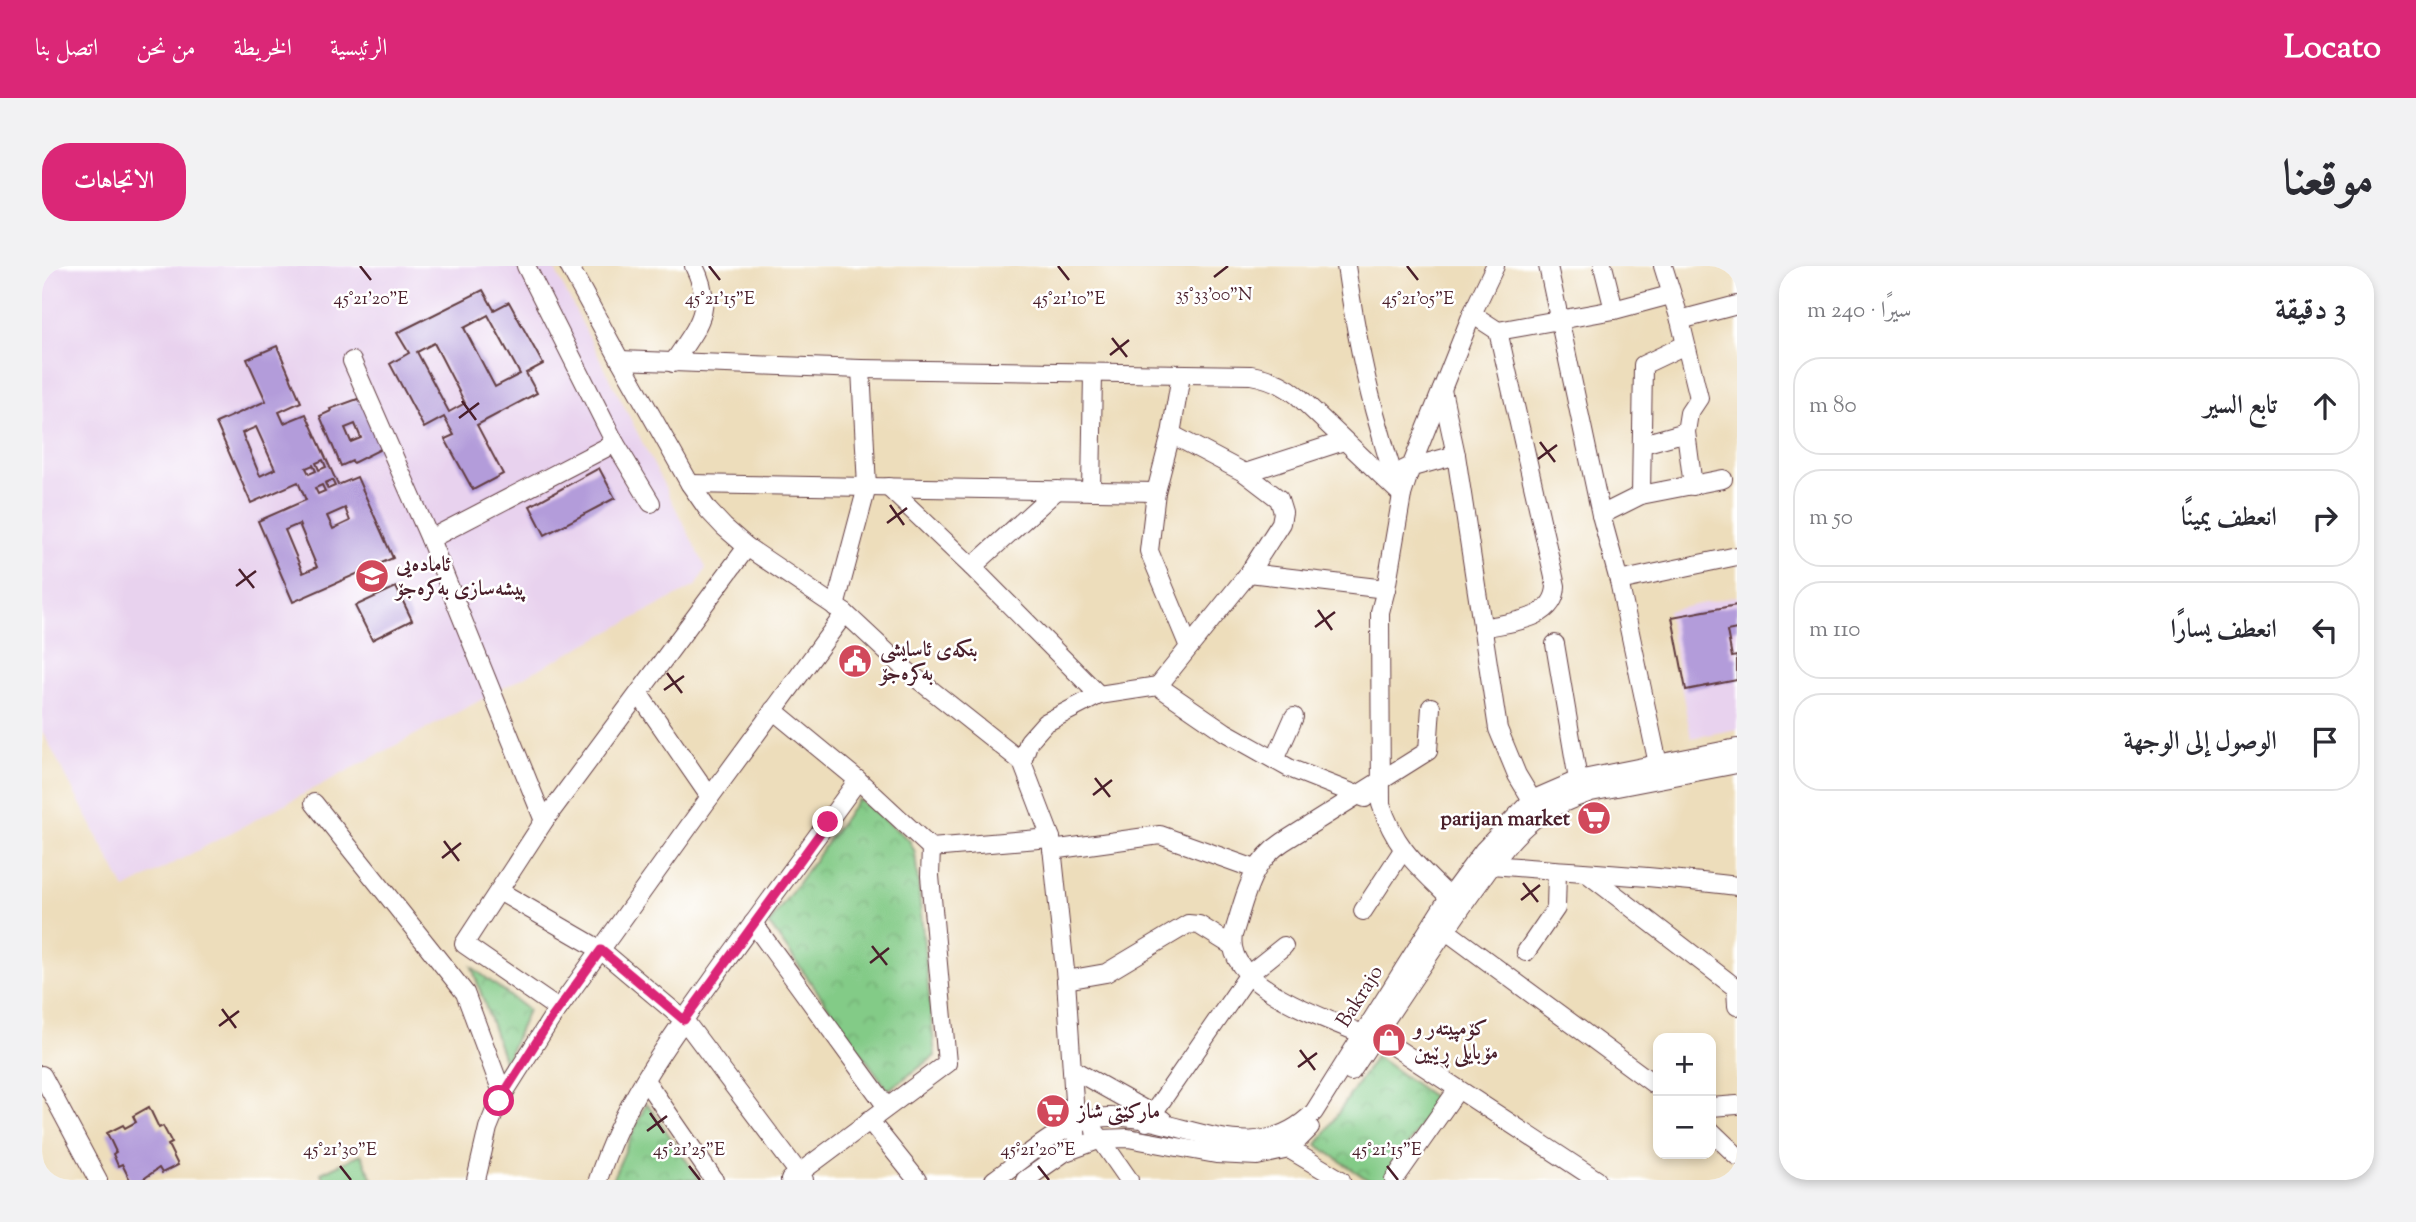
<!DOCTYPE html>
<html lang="ar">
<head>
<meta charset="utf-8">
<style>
	:root { --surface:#fff; --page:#f2f2f3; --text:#2b2b33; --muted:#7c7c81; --line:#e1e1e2; --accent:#db2777 }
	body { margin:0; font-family:"Sorts Mill Goudy",Amiri,serif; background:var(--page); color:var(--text); direction:rtl }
	.controls { position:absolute; right:21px; bottom:21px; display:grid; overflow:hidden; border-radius:14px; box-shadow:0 4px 10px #0003 }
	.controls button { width:63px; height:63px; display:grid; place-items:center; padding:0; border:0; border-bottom:2px solid var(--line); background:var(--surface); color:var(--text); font:35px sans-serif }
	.stop { position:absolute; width:21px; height:21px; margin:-16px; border:5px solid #db2777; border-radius:50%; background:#fff }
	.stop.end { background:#db2777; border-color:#fff; box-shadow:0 2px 7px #0008 }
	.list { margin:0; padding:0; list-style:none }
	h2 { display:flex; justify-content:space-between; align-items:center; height:91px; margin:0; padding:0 28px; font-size:30px }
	h2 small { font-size:23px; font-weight:400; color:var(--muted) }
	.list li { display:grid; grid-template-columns:46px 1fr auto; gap:21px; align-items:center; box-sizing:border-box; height:98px; margin:0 14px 14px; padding:0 14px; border:2px solid var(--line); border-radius:28px }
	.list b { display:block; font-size:26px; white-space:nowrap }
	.list em { font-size:23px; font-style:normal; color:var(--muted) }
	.icon { flex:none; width:38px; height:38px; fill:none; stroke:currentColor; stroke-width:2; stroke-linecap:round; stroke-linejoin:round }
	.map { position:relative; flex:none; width:1695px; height:914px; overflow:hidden; direction:ltr; border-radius:28px }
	header { display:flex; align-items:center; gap:42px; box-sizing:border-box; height:98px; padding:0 35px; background:var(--accent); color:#fff }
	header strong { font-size:33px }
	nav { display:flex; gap:38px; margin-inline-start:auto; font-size:24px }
	.intro { display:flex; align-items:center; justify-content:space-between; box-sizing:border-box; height:168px; padding:0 42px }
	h1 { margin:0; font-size:49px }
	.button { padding:18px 32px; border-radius:28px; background:var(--accent); color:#fff; font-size:24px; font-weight:700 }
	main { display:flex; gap:42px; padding:0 42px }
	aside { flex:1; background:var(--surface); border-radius:28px; box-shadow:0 4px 10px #0003 }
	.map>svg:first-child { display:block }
	.built { fill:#e8d2ee }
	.park { fill:url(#park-crowns); stroke:#667559; stroke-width:2 }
	.pitch { fill:#83cb87; stroke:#667559; stroke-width:2 }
	.building { fill:#b39cda; fill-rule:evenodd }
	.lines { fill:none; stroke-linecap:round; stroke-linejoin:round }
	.minor-casing { stroke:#623c41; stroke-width:20 }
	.minor { stroke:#fff; stroke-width:18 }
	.route { stroke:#db2777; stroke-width:9 }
	.ticks { fill:none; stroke:#4a1f2b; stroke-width:2.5 }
	.labels { text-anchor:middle; stroke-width:5; stroke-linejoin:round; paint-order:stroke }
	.poi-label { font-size:21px; font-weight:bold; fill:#4a1f2b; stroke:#fff; text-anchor:start }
	.street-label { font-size:21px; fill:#4a1f2b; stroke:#fff }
	.ticks-label { font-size:18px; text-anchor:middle; fill:#4a1f2b; stroke:#fff; stroke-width:5; stroke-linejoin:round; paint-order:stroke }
</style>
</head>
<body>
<header>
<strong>Locato</strong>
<nav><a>الرئيسية</a><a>الخريطة</a><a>من نحن</a><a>اتصل بنا</a></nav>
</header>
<div class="intro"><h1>موقعنا</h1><a class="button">الاتجاهات</a></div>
<main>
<aside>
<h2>3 دقيقة<small>سيرًا · 240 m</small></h2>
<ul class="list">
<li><svg class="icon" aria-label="ahead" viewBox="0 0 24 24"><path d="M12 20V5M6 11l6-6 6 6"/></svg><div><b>تابع السير</b></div><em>80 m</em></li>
<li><svg class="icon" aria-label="right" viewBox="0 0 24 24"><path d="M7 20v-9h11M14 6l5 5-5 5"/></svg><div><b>انعطف يمينًا</b></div><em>50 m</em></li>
<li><svg class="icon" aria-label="left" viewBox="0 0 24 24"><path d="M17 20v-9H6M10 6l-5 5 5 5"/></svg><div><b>انعطف يسارًا</b></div><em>110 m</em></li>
<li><svg class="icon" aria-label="arrive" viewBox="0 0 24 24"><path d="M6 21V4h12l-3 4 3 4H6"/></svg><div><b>الوصول إلى الوجهة</b></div></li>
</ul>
</aside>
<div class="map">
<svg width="1695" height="914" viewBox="0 0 1695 914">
	<defs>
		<pattern id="park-crowns" width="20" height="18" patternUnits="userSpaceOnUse" patternTransform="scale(1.75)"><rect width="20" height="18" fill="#83cb87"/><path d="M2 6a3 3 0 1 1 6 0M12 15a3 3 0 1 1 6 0" fill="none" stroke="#73ae75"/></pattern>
	</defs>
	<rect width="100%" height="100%" fill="#fff"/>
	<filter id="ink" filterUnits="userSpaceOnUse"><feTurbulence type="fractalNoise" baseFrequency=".0143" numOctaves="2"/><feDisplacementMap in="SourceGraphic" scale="14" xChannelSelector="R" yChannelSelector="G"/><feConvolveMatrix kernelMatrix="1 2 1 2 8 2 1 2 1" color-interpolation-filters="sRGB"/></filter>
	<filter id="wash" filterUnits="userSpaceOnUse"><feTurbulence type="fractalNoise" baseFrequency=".00686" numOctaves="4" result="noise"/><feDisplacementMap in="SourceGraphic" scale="28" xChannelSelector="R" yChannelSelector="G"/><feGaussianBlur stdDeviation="1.57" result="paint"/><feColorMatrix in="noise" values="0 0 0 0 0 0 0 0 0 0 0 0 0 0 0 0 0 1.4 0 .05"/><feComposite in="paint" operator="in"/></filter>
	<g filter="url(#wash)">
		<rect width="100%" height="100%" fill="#edddbb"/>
		<g class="built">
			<path d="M0,0h511l153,302 -9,17 -572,304 -83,-158z"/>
			<path d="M1695,330v133l-46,9 -24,-127z"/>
		</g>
		<g class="park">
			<path d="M816,533l51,41 6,12 20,204 -47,34 -119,-166z"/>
			<path d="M430,701l56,43 -23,53z"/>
			<path d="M1334,790l60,43 -49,81h-19l-51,-35z"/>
			<path d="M604,838l3,2 51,74h-88z"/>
		</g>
		<path class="pitch" d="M319,888l12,26h-49l-3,-7z"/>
		<g id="blocks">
			<g class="building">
				<path d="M441,24l11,20 15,-8 34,62 -17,9 11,20 -60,32 26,49 -30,16 -28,-51 9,-4 -10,-18 -20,11 -34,-64 19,-11 -12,-20zM446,49l32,59 -25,13 -31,-59zM392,77l31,60 -16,9 -32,-60z"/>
				<path d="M235,80l24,56 -22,10 5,11 22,-9 32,71 19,-8 36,81 -100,44 -35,-81 48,-21 -8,-18 -47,21 -35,-80 50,-22 -19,-42zM214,161l19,42 -15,7 -18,-43zM281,194l3,7 -7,3 -3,-7zM271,199l3,6 -7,3 -3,-6zM290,214l3,6 -7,3 -3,-6zM280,219l3,6 -7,3 -3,-6zM303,242l5,13 -17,8 -6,-13zM257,258l18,43 -14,6 -18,-43z"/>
				<path d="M321,131l22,50 -32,16 -1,-2 -11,5 -21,-50 11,-5 -1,-2zM313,158l6,14 -10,4 -6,-14z"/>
				<path d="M557,202l16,30 -70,37 -15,-29z"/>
				<path d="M354,321l16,33 -40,20 -17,-34z"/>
				<path d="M1695,339v24l-10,2 5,26 5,-1v24l-51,10 -14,-73z"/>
				<path d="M107,841l10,21 4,-2 9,17 -4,2 10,20 -16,8 -3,-5 -17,12h-12l-8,-16 -4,2 -5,-12 3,-2 -9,-19 16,-8 2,3 11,-6 -3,-6z"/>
			</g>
		</g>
	</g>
	<g filter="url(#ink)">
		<use href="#blocks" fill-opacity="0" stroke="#623c41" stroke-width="2"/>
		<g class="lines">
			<g class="minor-casing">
				<g id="minor">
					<path d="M484,0l89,177 36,60"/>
					<path d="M527,0l51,94 70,124 18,26 16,17 23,20 98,66 61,57 116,92 29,76 15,142 11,166"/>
					<path d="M1304,0c8,55 17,108 33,161 6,21 11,42 20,62"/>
					<path d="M1506,0l53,249 18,66 39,183"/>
					<path d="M1561,0l11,44"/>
					<path d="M1621,0l17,54 19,78 -10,15 -3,19 7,54"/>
					<path d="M1430,48l26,17 116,-21 56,-15"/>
					<path d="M1638,54l57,-15"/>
					<path d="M578,94l241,9 390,6c18,3 32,9 47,21l104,99"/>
					<path d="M310,95l78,178 114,282"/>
					<path d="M631,97c24,-37 43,-53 21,-97"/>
					<path d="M1139,109l-10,59 -15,58 -7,59 40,96"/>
					<path d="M1400,124l14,65 42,274 19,46 15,25"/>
					<path d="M1601,178l43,-12"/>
					<path d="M1363,203l51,-14"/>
					<path d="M1203,207l99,-32"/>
					<path d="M648,218l466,8"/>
					<path d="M846,221l84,80 127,128"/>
					<path d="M1049,225l2,-118"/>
					<path d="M1599,229l2,-130 42,-20"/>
					<path d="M1559,249l40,-20 82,-16"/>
					<path d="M388,273l185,-96"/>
					<path d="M930,301l85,-77"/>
					<path d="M1207,307l137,16"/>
					<path d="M1577,315l118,-25"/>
					<path d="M793,341l32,-120 -6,-118"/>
					<path d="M1440,362c27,-6 73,-7 74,-42l-58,-255"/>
					<path d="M1513,378l23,136"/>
					<path d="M1116,420l91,-113 32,-50 2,-11 -4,-13 -34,-26 -74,-39"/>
					<path d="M597,428l71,103"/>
					<path d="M731,444l85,70 73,68 -1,28 17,187 -157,117"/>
					<path d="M1233,494l19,-43"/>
					<path d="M980,496l7,-21 16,-18 54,-28 59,-9 67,46 64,36 76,30"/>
					<path d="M272,537l151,190 38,102"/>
					<path d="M889,582l120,-10"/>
					<path d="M1010,584l108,-15 95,34"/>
					<path d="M1450,599c82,7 164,11 245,21"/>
					<path d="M1546,608l148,114"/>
					<path d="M457,625l102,59 83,70 120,160"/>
					<path d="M1407,631c-32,-32 -54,-49 -68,-93l-1,-192 6,-23 16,-94 9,-28 61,-153 23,-48"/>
					<path d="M1321,645l40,-61"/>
					<path d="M711,657l134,184"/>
					<path d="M1403,664l213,157"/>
					<path d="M1484,686l30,-44 1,-37"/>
					<path d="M1024,714l40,-7 82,-49 11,1 32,20"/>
					<path d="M1694,722l1,18"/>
					<path d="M516,743l-94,-65 80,-123 203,-274"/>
					<path d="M1320,768c-36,-16 -138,-48 -129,-99 12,-36 16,-71 50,-93l145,-91 3,-44"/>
					<path d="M1334,769l221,145"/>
					<path d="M1030,803l91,51"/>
					<path d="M1309,806c40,-60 79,-120 120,-178 19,-25 37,-55 62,-74 18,-13 37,-21 58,-28l146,-28"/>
					<path d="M0,809l56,105"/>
					<path d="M603,814l69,100"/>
					<path d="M1669,841l26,-2"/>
					<path d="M827,854l48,60"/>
					<path d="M1105,856l102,-148 35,-28"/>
					<path d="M1053,865l34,49"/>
					<path d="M1669,865l26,25"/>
					<path d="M1247,883l52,31"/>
					<path d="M434,914l12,-52 11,-27 52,-82 159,-222 135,-184"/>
					<path d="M556,914c23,-73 68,-136 113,-198 48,-68 98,-134 147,-202"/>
					<path d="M952,914c31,-22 62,-53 100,-61 73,-16 154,61 220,-7l135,-215 34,-46 49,-51 46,-20 159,-32"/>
					<path d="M983,914l40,-28 36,-13 27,-1 88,16 41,2 32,-7 21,-21"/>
					<path d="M1352,914l64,-91"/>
				</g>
			</g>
			<use href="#minor" class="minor"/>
		</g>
	</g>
	<g class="lines" filter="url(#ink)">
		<path class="route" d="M457,835l52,-82 50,-69 83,70 144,-198"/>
	</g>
	<path class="ticks" d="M318,0l11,14M667,0l11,14M1016,0l11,14M1365,0l11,14M1172,11l14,-11M1070,72l15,19M1068,89l19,-15M420,135l14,19M417,152l20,-15M1498,176l15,20M1496,193l19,-14M848,239l14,20M845,257l20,-15M197,303l15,19M194,320l20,-15M1276,344l14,20M1273,361l20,-15M625,407l15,20M622,424l20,-14M1053,512l15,19M1051,529l19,-15M402,575l15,20M400,592l19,-15M1481,617l15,19M1479,634l19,-15M830,680l15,19M828,697l19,-15M180,743l14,19M177,760l20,-15M1258,784l15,20M1256,801l19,-14M608,847l14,20M605,865l20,-15M298,900l11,14M647,900l11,14M996,900l11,14M1345,900l11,14"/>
	<defs>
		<g id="school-disc" transform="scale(1.75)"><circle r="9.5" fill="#d1495b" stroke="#fff"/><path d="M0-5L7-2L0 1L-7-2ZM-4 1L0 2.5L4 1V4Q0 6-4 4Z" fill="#fff"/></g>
		<g id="civic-disc" transform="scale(1.75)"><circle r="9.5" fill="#d1495b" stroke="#fff"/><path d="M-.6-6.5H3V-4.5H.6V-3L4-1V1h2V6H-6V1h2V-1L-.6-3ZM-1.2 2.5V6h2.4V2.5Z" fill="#fff"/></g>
		<g id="supermarket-disc" transform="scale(1.75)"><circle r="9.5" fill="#d1495b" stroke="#fff"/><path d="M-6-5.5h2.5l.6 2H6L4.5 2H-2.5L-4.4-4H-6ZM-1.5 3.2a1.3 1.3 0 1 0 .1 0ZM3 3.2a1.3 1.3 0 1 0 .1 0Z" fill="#fff"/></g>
		<g id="shop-disc" transform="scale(1.75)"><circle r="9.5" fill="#d1495b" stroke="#fff"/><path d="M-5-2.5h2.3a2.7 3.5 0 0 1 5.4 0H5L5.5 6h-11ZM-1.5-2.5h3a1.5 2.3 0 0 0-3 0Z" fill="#fff"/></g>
	</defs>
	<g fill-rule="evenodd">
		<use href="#school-disc" x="330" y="310"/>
		<use href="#civic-disc" x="813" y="395"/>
		<use href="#supermarket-disc" x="1552" y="552"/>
		<use href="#shop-disc" x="1347" y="774"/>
		<use href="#supermarket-disc" x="1011" y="845"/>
	</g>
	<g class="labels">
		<g class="poi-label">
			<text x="354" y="305">ئامادەیی<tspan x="354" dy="24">پیشەسازی بەکرەجۆ</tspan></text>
			<text x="838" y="390">بنکەی ئاسایشی<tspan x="838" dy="24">بەکرەجۆ</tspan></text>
			<text x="1528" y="559" text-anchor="end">parijan market</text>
			<text x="1372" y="769">کۆمپیتەر و<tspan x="1372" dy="24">مۆبایلی ڕێبین</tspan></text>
			<text x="1036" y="852">مارکێتی شاز</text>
		</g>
		<g class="street-label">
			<text transform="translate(1317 730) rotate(-58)" y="7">Bakrajo</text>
		</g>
	</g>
	<g class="ticks-label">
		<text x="1172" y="34">35°33'00"N</text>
		<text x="329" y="38">45°21'20"E</text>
		<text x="678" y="38">45°21'15"E</text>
		<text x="1027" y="38">45°21'10"E</text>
		<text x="1376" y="38">45°21'05"E</text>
		<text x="298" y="889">45°21'30"E</text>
		<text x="647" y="889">45°21'25"E</text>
		<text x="996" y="889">45°21'20"E</text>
		<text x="1345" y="889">45°21'15"E</text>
	</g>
</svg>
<div class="controls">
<button>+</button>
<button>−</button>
</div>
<div class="stop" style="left:457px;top:835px"></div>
<div class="stop end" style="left:786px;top:556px"></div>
</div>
</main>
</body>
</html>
